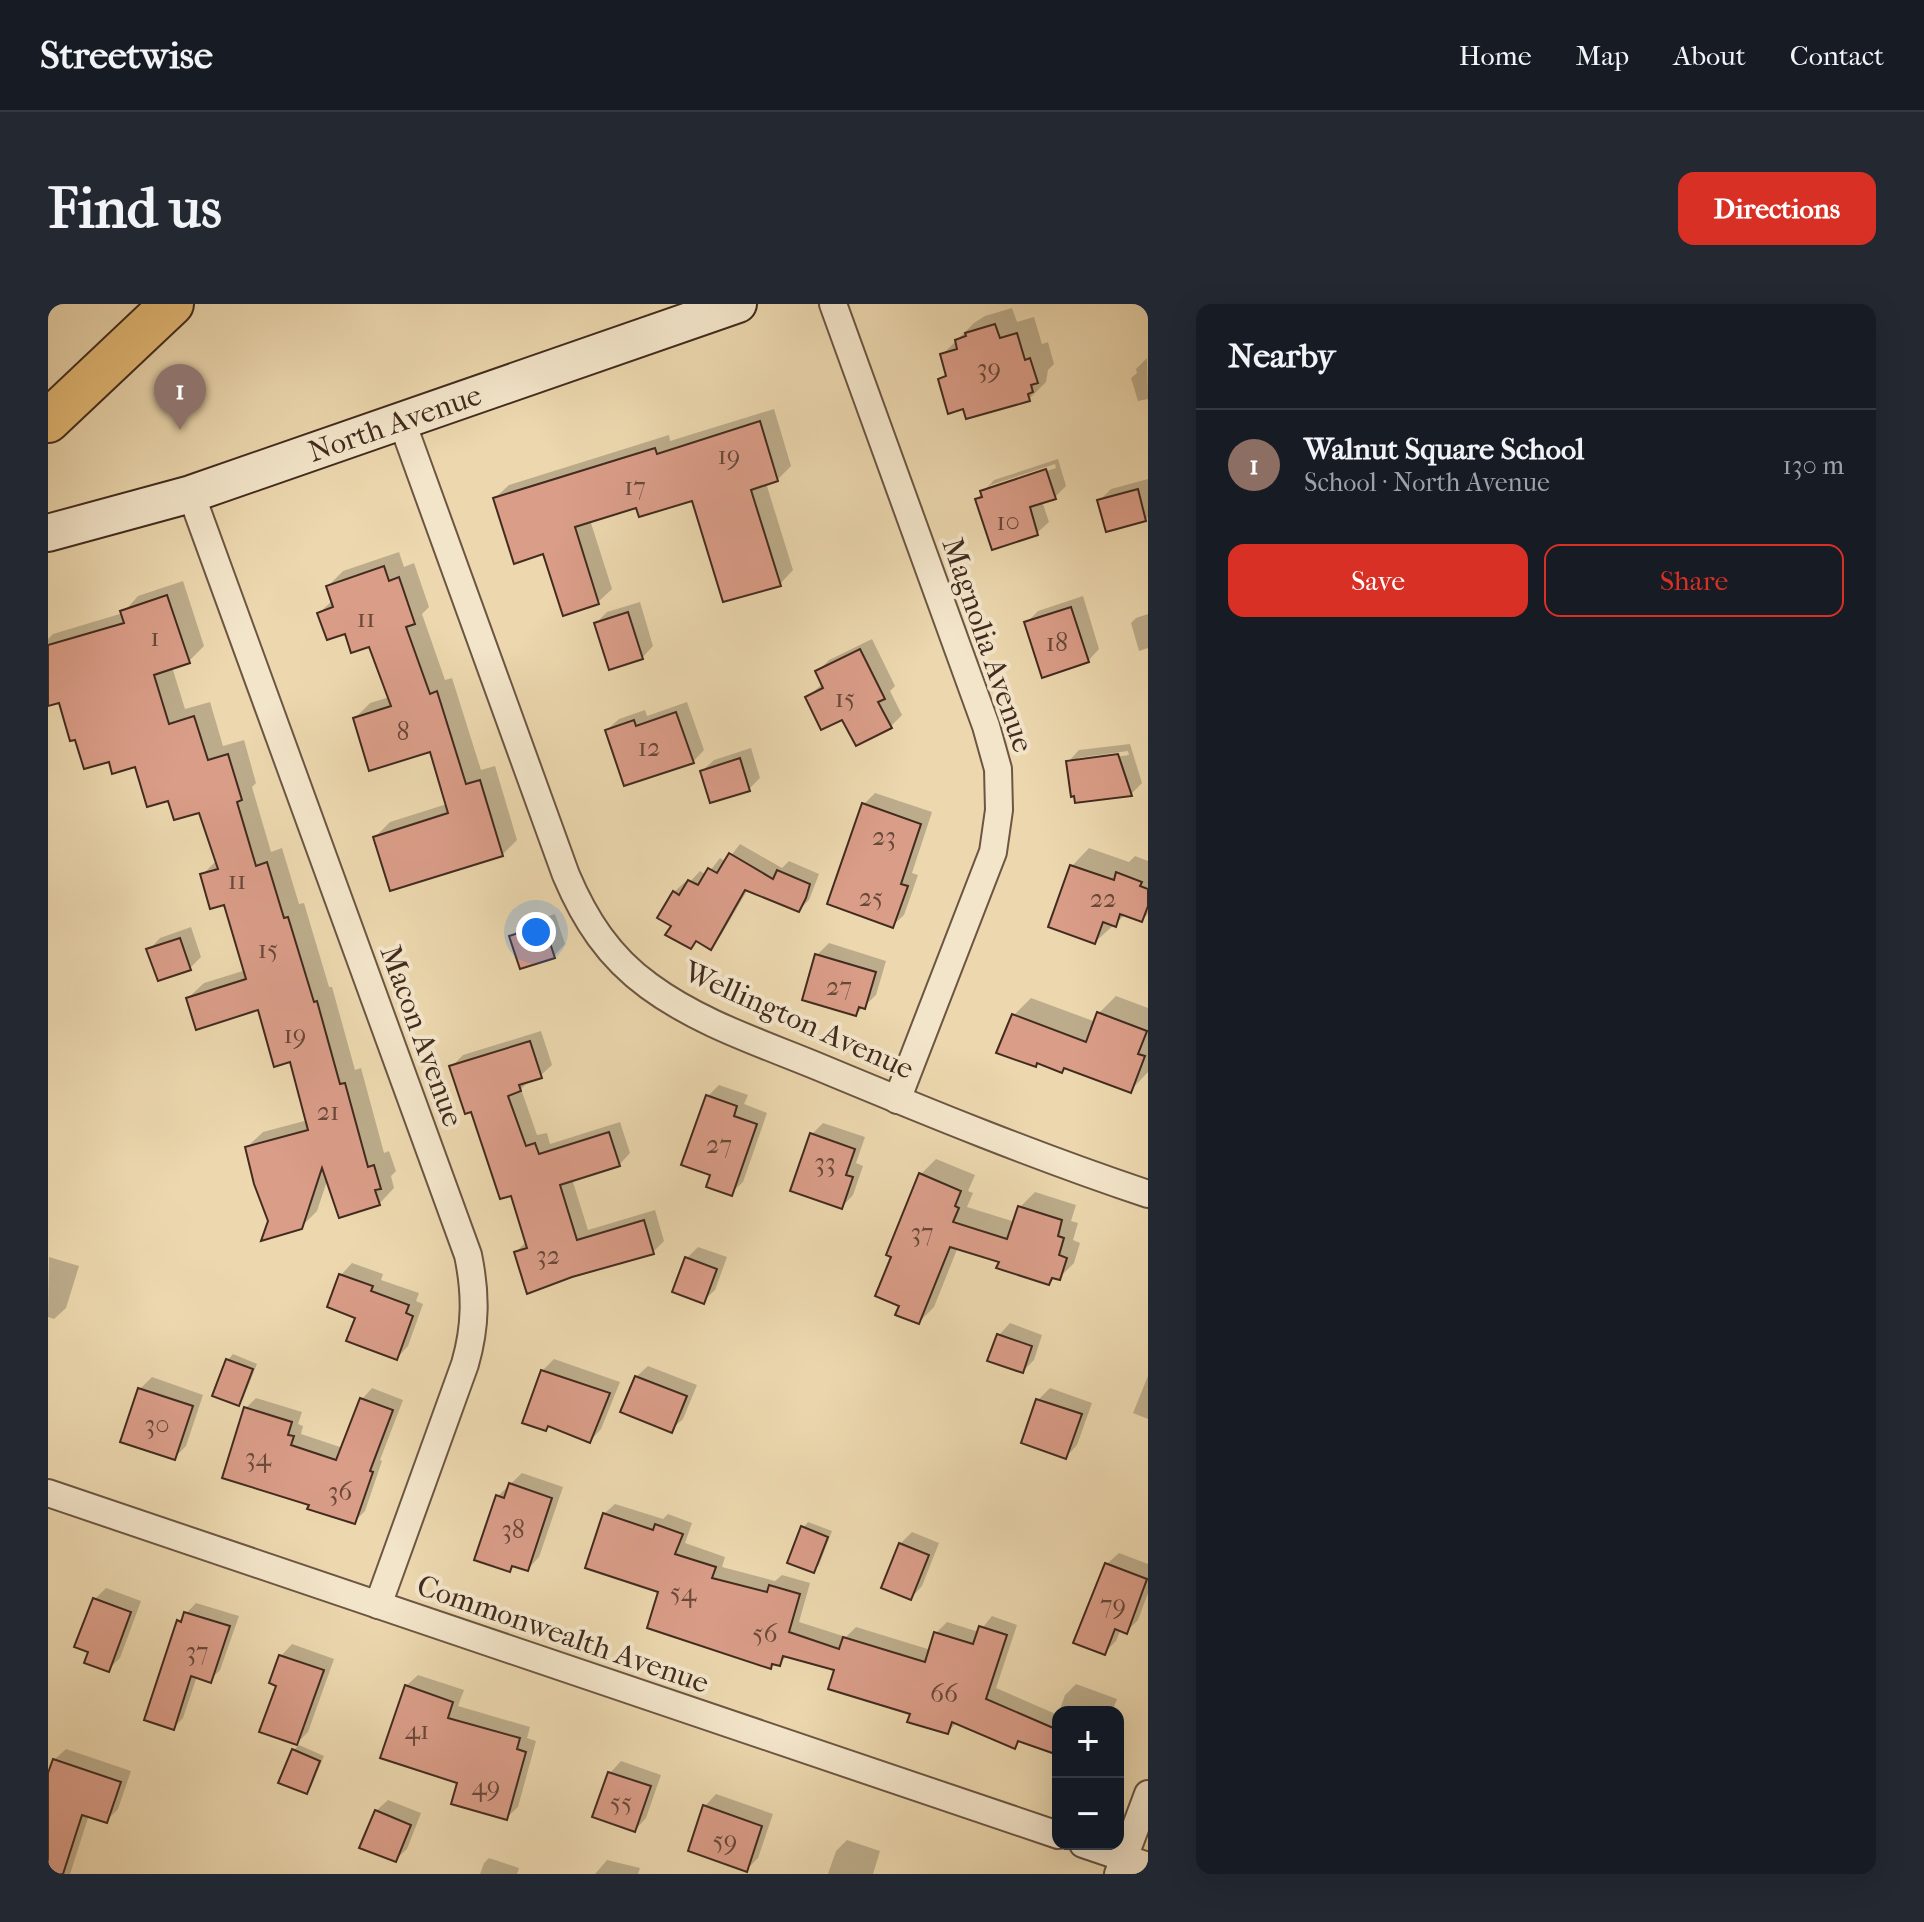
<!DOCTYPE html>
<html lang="en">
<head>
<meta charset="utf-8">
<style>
	:root { --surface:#171b24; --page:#242831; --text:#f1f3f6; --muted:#9ea1a6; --line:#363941; --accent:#d93025 }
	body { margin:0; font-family:"IM FELL French Canon",serif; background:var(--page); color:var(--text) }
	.controls { position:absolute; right:24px; bottom:24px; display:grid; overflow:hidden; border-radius:16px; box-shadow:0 8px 32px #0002 }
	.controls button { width:72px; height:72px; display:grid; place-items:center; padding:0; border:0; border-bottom:2px solid var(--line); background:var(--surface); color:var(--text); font:40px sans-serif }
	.you { position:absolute; left:488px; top:628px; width:28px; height:28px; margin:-20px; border:6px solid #fff; border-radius:50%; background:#1a73e8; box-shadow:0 0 0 12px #1a73e833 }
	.badge { display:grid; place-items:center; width:52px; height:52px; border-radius:50%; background:var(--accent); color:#fff; font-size:26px; font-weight:700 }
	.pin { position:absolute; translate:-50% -66px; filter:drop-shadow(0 2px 4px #0008) }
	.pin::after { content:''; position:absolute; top:42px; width:28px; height:24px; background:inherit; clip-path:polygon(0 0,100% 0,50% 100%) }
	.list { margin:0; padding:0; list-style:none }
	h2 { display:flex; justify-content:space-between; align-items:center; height:104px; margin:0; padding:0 32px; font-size:34px }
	h2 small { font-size:26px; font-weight:400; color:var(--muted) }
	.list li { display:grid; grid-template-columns:52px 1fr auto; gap:24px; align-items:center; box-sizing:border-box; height:112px; padding:0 32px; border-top:2px solid var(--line) }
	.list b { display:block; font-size:30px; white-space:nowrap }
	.list p { margin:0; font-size:26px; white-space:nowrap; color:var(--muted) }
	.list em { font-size:26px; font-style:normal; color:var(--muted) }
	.actions { display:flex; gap:16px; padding:24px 32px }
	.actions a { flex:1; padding:18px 0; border:2px solid var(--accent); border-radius:16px; text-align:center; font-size:28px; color:var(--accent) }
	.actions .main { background:var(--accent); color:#fff }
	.map { position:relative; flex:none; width:1100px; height:1570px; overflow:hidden; border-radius:16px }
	header { display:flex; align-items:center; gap:48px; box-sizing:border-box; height:112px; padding:0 40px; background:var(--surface); border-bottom:2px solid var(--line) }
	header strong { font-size:38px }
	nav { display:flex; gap:44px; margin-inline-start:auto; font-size:28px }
	.intro { display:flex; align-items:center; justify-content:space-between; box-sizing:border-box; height:192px; padding:0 48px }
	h1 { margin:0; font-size:56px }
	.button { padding:20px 36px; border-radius:16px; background:var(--accent); color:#fff; font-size:28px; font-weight:700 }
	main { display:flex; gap:48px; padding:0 48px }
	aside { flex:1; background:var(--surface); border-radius:16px; box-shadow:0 8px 32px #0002 }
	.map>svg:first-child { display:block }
	.shadow { fill:#0003; fill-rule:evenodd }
	.building { fill:#da9d88; stroke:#422b1f; stroke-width:2 }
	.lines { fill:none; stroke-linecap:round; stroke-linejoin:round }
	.minor-casing { stroke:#6c5643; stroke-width:30 }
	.secondary-casing { stroke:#422b1f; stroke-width:40 }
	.primary-casing { stroke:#422b1f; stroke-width:46 }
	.minor { stroke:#f3e5ca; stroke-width:26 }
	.secondary { stroke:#f3e5ca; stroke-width:36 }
	.primary { stroke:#e6bc77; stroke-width:42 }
	.labels { text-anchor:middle; stroke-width:8; stroke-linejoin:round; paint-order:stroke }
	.number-label { font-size:26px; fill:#684839 }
	.street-label { font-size:30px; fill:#422b1f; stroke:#f3e5ca }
</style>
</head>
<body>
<header>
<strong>Streetwise</strong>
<nav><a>Home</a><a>Map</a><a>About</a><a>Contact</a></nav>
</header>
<div class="intro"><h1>Find us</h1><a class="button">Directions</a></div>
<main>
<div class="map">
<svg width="1100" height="1570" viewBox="0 0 1100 1570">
	<rect width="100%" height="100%" fill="#ecd7ae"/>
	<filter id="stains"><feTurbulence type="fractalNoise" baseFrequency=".0025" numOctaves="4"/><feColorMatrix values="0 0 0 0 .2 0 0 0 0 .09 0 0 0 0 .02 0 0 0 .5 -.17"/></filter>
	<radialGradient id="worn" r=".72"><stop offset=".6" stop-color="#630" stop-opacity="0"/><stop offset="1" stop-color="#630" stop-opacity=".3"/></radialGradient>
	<g class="shadow">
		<path d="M964,4l5,14 17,-5 8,27 6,-2 6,22 -6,6 -2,12 -17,17 -65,8 -24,-27 7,-7 -5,-18 32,-32 11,-7z"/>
		<path d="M1099,54l1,41 -10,2 -7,-23 6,-5 -1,-4z"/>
		<path d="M726,105l17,57 -14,14 -11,3 27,87 -13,14 -86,-86 -56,8 -48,14 22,69 -14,13 -54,-50 -49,-54 14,-13 160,-50 1,6z"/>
		<path d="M1010,155l8,27 -11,11 -13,4 7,21 -12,11 -60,-34 17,-19zM1007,160l1,4 -71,23 6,-6z"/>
		<path d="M1100,175v38l-3,3 -46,-19 12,-12z"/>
		<path d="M351,248l5,15 10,-4 15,44 -7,7 23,66 7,-2 29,92 14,-4 22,74 -15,15 -127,-18 15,-15 57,-18 -16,-55 -76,-31 15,-15 20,-6 -20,-53 -51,-31 14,-13 -5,-14 15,-15z"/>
		<path d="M135,277l21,65 -15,15 -17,6 13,42 25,-7 13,44 21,-6 12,43 -4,4 19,65 11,-4 17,56 5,-1 25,84h3l23,83 6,-2 23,85 5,-2 7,20 -5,5 3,12 -15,16 -51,-26 -11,33 -16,16 -31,-6 -23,-74 16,-15 45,-12 -16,-61 -32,-52 -72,-9 16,-15 42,-13 -21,-68 -23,-27 15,-15 -16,-50 -31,-11 -34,-35 -26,-5 -62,-74v-46l5,-5 70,-21 15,-17z"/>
		<path d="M1035,292l16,53 -11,12 -62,-38 12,-12z"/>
		<path d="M592,298l13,44 -11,12 -46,-35 11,-11z"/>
		<path d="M1100,310v34l-9,3 -8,-28 5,-5z"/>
		<path d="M824,335l23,47 -5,5 12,24 -12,12 -82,-30 15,-14 -6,-11 12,-12z"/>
		<path d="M639,398l17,48 -11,12 -86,-32 12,-11 26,-9 2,6z"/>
		<path d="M1082,440l12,39 -11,11h-55l-8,-32 11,-12zM1080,447l1,4 -51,7v-4z"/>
		<path d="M703,444l9,30 -11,11 -47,-18 12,-11z"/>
		<path d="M827,489l57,19 -20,61 6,2 -14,40 -12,11 -29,-121z"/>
		<path d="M692,540l42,24 7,-7 30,13 -10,26 -10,10 -51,-21 -28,48 -10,10 -12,-7 -7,7 -18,-22 1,-33 11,-10 3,2 12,-13 7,4 13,-17 6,4z"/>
		<path d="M1041,544l40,14 6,-6 13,5v53l-6,6 -16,-6 -31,28 -45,-16 22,-60z"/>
		<path d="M507,610l10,30 -11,12 -42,-20 11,-11z"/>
		<path d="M143,623l10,30 -11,11 -41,-18 11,-12z"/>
		<path d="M781,639l57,18 -10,34 -20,19 -39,-59z"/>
		<path d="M1068,692l32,12v64l-18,19 -65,-24 -3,3 -23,-8 -4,3 -21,-50 17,-17 65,24 3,-9z"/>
		<path d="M493,727l11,34 -12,11 -10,4 -9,9 16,46 10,-2 3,11 70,-22 10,31 -11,12 -47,14 16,51 67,-20 9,31 -11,11 -124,39 -13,-39 11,-11 -15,-48 -60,-127 11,-11z"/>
		<path d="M671,781l29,10 -4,9 23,9 -24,69 -12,11 -19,-19 -4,-78z"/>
		<path d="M775,819l42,14 -9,26 7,3 -10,29 -11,12 -30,-73z"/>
		<path d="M888,855l39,16 -7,16 5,2 -6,14 48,15 5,-15 15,-15 41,13 -5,16 7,2 -5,17 7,3 -6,20 -15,15 -4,-1 -6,6 -48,-23 -43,-13 -24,60 -15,15 2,-148z"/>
		<path d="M650,943l29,10 -12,33 -12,11 -16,-43z"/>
		<path d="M1,953l30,9 -13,42 -12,11 -6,-2z"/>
		<path d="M304,959l31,11 -2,6 38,13 -3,8 7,3 -15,42 -11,12 -39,-41 -17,-42z"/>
		<path d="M962,1019l32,12 -8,25 -11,11 -24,-36z"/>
		<path d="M185,1050l24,10 -14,35 -5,5 -10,-44z"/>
		<path d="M506,1055l66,23 -19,47 -11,12 -41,-17 -7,-53z"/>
		<path d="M600,1062l49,19 -14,34 -12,11 -35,-53z"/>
		<path d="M1100,1072v43l-15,-6z"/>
		<path d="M104,1073l51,18 -17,51 -12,12 -34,-69z"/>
		<path d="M324,1084l31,12 -23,60 2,1 -17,50 -11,11 -43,-19 -65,-95 10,-10 46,14 -4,12 5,2 -2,8 42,14 19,-49z"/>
		<path d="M1002,1084l42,15 -15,42 -11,12 -43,-15 15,-42z"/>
		<path d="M474,1169l41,14 -24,70 -11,12 -13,-5 -5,6 -12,-74z"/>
		<path d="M567,1200l48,15 5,-5 24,9 -7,20 40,14 -3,10 53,14 7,-6 28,8 -11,39 47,15 10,-10 75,23 5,-17 11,-11 32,10 13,-16 25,9 -21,63 62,27v38l-37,-13 -7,7 -57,-25 -9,10 -111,-63 -49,-14 -9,9 -5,-1 -4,3 -109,-76 -57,-76z"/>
		<path d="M760,1218l24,9 -13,34 -5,5 -11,-42z"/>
		<path d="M864,1228l27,11 -17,43 -11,12 -11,-54z"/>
		<path d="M1071,1249l29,11v29l-10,27 -12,12 -5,-3 -5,12 -12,12 3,-89z"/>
		<path d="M58,1284l35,13 -21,57 -12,12 -14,-70z"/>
		<path d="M148,1299l43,13 -19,54 -10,10 -13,-4 -14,42 -10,10 6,-107z"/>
		<path d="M244,1340l42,15 -26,73 -11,11 -19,-59 3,-28z"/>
		<path d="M370,1371l46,15 -6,16 72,21 -3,11 9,3 -18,66 -12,11 -46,-36 -54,-96z"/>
		<path d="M1028,1380l41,15 -5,13h-53l6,-17z"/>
		<path d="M251,1441l25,11 -13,31 -5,5 -13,-41z"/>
		<path d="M18,1445l65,22 -13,38 -12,12 -17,-6 -19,59h-22v-94l6,-20z"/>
		<path d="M573,1457l40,14 -15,43 -11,12 -25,-57z"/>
		<path d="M668,1490l57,20 -15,44 -12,12 -56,-20 15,-44z"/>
		<path d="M340,1496l33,13 -14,36 -12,11 -19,-49z"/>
		<path d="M799,1536l33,11 -7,23h-45l8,-23z"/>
		<path d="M441,1554l30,10 -2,6h-37l4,-11z"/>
		<path d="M559,1556l33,8 -2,6h-43z"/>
	</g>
	<g class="building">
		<path d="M947,20l5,14 17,-5 8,27 5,-2 8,25 -7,2 2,7 -5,2 2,7 -64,18 -3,-10 -15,5 -10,-35 8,-3 -6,-22 17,-5 -2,-9 11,-4 -1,-3z"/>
		<path d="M712,117l18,60 -27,9 30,96 -58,16 -31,-101 -53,16 -3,-9 -61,19 24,77 -36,12 -20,-62 -29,10 -21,-66 162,-50 2,6z"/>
		<path d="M998,165l10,30 -26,8 8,28 -46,15 -17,-51 7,-2 -2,-6z"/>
		<path d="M1090,185l8,32 -40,11 -9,-32z"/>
		<path d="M336,262l5,15 10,-4 16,47 -9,3 24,67 7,-3 29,93 14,-4 23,76 -113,35 -17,-54 75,-24 -18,-61 -61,19 -16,-53 38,-12 -22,-59 -18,6 -6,-19 -18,6 -10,-27 16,-6 -7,-21z"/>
		<path d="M119,291l23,68 -36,12 15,49 25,-8 14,44 20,-6 14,46 -5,2 19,64 11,-4 17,56 4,-1 26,85 3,-1 23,83 5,-1 23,84 6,-2 7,24 -6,1 5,15 -41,13 -17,-50 -20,61 -41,12 7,-20 -14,-37 -9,-37 63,-17 -18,-68 -16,5 -16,-57 -62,20 -10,-32 60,-19 -22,-74 -14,4 -10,-35 18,-5 -19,-56 -25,7 -6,-19 -21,6 -12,-40 -23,7 -3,-12 -25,7 -9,-29 -5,1 -11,-38 -11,3v-61l76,-22 -4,-12z"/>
		<path d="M1023,303l18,55 -47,16 -18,-56z"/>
		<path d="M580,308l15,47 -34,11 -15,-47z"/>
		<path d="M812,345l25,50 -7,3 14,26 -36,18 -14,-26 -21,10 -16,-33 18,-9 -8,-17z"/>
		<path d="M628,408l18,51 -70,23 -19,-56 29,-10 2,6z"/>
		<path d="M1070,450l14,42 -57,7 -1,-7 -3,1 -5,-36z"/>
		<path d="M692,454l10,33 -40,12 -10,-32z"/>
		<path d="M814,499l59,21 -20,60 7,2 -15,42 -66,-24z"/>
		<path d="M681,549l44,26 4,-9 33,14 -4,14 -7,14 -54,-22 -34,60 -15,-9 -5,8 -26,-14 6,-9 -14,-8 16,-27 6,4 9,-15 10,5 10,-17 9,5z"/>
		<path d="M1022,561l44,15 2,-8 26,10 -2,4 8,3v17l-6,16 -22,-8 -4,13 -13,-5 -8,22 -47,-17z"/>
		<path d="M496,621l11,33 -35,11 -11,-33z"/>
		<path d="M132,634l11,32 -33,11 -12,-32z"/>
		<path d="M767,650l61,18 -11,37 -6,-2 -3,9 -54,-16z"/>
		<path d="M1049,708l50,19 -9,23 7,2 -14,37 -67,-25 -2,5 -25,-10 -1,4 -40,-14 16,-39 74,28z"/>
		<path d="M482,737l12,37 -23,7 2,6 -13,5 18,50 9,-3 4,11 70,-22 11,34 -60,19 17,55 67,-20 10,34 -82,23 -45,17 -13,-42 13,-4 -16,-52 -11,3 -29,-87 -6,2 -16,-48z"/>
		<path d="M658,791l31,11 -3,10 23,8 -25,72 -26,-9 4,-12 -29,-10z"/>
		<path d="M762,829l45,16 -9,26 7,2 -11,32 -52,-18z"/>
		<path d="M871,869l42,18 -6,15 4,2 -6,14 54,17 11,-33 44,14 -4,16 6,2 -5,17 8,3 -7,22 -8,-2 -3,7 -53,-17 3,-6 -49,-15 -31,77 -24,-9 4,-9 -24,-10 16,-39 -5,-2z"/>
		<path d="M637,953l32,12 -13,35 -32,-12z"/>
		<path d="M291,970l34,12 -2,5 38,14 -3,8 7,3 -16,44 -51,-19 9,-23 -28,-11z"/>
		<path d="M949,1030l35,12 -9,27 -36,-12z"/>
		<path d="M178,1055l27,10 -14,37 -27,-10z"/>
		<path d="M493,1066l69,23 -20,50 -42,-17 -2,5 -24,-8z"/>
		<path d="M587,1072l52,20 -15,37 -52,-21z"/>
		<path d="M90,1084l55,18 -18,54 -55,-18z"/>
		<path d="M312,1094l33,12 -23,61 3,1 -18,52 -48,-15 2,-4 -87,-27 22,-71 48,15 -4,13 6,1 -3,9 45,15z"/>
		<path d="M988,1095l46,15 -16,45 -45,-16z"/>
		<path d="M461,1179l43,15 -24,73 -16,-5 -2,6 -36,-12 22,-65 8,3z"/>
		<path d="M555,1209l50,17 2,-6 28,10 -8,20 41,13 -4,11 55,14 2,-7 31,9 -11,38 50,17 4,-12 82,25 9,-30 39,12 6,-18 28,9 -21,64 72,31v25l-40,-14 -3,8 -63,-27 -4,12 -41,-12 3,-8 -82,-25 6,-19 -51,-14 -3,10 -8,-2 -1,5 -124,-41 11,-36 -73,-24z"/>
		<path d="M753,1222l27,11 -14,36 -27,-10z"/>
		<path d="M851,1239l30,12 -18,45 -30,-12z"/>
		<path d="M1057,1259l42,16 -20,55 -12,-5 -10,26 -32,-12z"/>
		<path d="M45,1294l38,14 -22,60 -25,-9 4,-11 -14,-5z"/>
		<path d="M136,1308l46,14 -19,57 -20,-7 -17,54 -30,-10 33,-100 4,2z"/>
		<path d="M231,1351l45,15 -27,75 -38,-13 17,-46 -7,-3z"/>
		<path d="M357,1381l48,17 -5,16 72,20 -3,11 9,3 -19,68 -56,-16 6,-21 -77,-25z"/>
		<path d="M244,1445l28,12 -13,33 -29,-11z"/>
		<path d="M5,1455l68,23 -14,41 -25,-8 -19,59h-15v-101z"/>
		<path d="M560,1468l43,14 -16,46 -43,-15z"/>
		<path d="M655,1501l59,21 -15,46 -59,-21z"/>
		<path d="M327,1506l36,15 -15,37 -37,-14z"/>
	</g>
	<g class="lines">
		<g class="minor-casing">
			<g id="minor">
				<path d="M785,0l153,422 12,43 1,41 -6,42 -96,248"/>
				<path d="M354,118l164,453c19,45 43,82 83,111 50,37 112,57 170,81 108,45 218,90 329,127"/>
				<path d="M143,190l277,761c8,38 8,71 -3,109l-87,241"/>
				<path d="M0,1189l1010,342"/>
				<path d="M1035,1540l65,22"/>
				<path d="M1070,1570l30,-80"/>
			</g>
		</g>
		<g class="secondary-casing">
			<g id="secondary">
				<path id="s1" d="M0,229l143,-39 547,-190"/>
			</g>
		</g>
		<g class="primary-casing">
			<path id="primary" d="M0,117l124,-117"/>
		</g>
		<use href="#minor" class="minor"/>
		<use href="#secondary" class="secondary"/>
		<use href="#primary" class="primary"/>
	</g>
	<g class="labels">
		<g class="number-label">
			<text x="941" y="73">39</text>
			<text x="681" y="160">19</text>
			<text x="587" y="191">17</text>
			<text x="960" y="226">10</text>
			<text x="318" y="323">11</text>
			<text x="107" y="342">1</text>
			<text x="1009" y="347">18</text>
			<text x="797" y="403">15</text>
			<text x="355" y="436">8</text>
			<text x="601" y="452">12</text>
			<text x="836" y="541">23</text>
			<text x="189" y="585">11</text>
			<text x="823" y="602">25</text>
			<text x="1055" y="603">22</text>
			<text x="220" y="654">15</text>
			<text x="791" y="691">27</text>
			<text x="247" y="739">19</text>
			<text x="280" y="816">21</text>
			<text x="671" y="849">27</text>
			<text x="777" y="867">33</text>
			<text x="874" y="937">37</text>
			<text x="500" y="960">32</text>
			<text x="109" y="1129">30</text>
			<text x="210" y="1162">34</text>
			<text x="292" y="1196">36</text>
			<text x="465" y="1234">38</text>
			<text x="635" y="1297">54</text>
			<text x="1065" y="1309">79</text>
			<text x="717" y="1338">56</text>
			<text x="149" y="1356">37</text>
			<text x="896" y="1398">66</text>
			<text x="369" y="1435">41</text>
			<text x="438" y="1491">49</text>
			<text x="573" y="1507">55</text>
			<text x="677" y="1545">59</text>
		</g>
		<g class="street-label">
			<text dy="10" stroke="none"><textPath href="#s1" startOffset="364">North Avenue</textPath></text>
			<text transform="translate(940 341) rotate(71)" y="10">Magnolia Avenue</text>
			<text transform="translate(751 716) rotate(24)" y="10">Wellington Avenue</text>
			<text transform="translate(374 732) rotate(70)" y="10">Macon Avenue</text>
			<text transform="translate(515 1330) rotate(19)" y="10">Commonwealth Avenue</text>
		</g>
	</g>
	<rect width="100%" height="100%" filter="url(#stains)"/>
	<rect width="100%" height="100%" fill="url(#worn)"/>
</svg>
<div class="controls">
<button>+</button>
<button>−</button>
</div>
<div class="you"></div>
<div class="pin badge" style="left:132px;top:126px;background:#8d6e63">1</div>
</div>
<aside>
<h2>Nearby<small></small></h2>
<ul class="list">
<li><span class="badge" style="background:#8d6e63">1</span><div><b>Walnut Square School</b><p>School · North Avenue</p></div><em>130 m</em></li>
</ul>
<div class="actions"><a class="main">Save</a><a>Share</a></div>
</aside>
</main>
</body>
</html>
